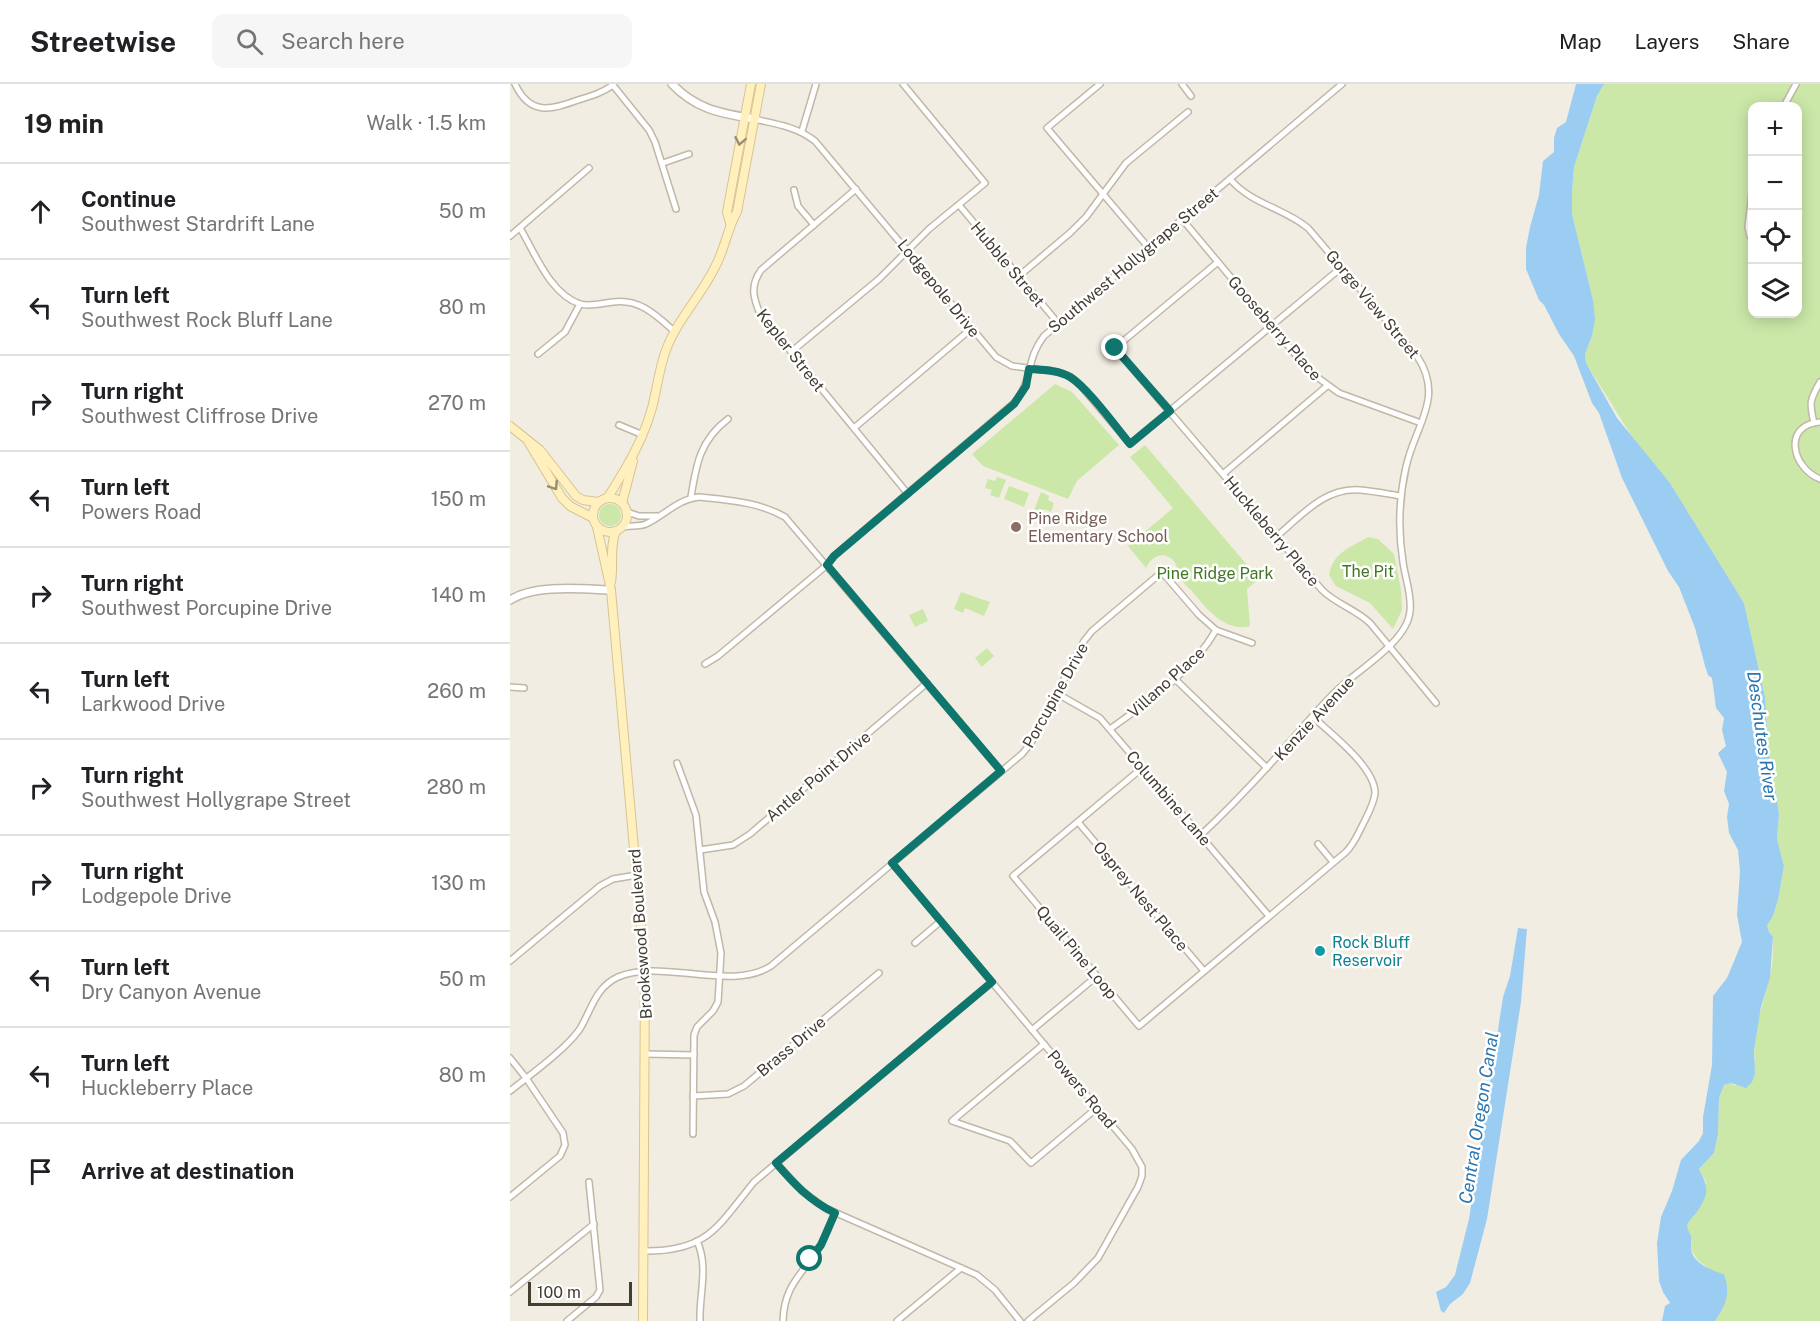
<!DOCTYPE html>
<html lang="en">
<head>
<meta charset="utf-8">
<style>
	:root { --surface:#fff; --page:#f6f6f6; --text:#202124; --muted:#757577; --line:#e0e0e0 }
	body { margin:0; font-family:"Public Sans",sans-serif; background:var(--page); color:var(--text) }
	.controls { position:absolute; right:18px; top:18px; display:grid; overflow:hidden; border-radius:12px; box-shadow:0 3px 15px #0003 }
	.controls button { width:54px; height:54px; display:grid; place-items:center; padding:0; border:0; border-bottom:2px solid var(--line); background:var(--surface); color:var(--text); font:30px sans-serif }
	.scale { position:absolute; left:18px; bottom:15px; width:104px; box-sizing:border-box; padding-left:6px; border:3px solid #433d32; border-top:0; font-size:16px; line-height:21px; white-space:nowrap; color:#433d32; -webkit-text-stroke:4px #fff; paint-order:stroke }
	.stop { position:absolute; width:18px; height:18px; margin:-14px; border:4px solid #0f766e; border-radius:50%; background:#fff }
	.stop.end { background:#0f766e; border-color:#fff; box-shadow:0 2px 6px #0008 }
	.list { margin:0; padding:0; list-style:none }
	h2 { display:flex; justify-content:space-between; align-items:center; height:78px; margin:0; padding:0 24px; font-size:26px }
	h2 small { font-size:20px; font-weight:400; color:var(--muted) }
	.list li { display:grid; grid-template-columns:39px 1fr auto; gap:18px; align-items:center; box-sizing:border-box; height:96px; padding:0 24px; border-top:2px solid var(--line) }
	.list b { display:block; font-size:22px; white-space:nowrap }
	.list p { margin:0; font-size:20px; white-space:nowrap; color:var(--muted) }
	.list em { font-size:20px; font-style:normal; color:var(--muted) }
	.icon { flex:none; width:33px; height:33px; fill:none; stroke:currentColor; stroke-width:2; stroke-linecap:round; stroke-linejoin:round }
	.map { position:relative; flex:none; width:1310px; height:1237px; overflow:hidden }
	header { display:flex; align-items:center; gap:36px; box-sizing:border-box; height:84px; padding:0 30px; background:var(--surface); border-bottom:2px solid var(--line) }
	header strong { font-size:28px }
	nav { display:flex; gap:33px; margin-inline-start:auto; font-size:21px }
	.search { width:420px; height:54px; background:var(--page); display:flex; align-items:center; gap:15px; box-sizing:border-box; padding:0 21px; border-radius:12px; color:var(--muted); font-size:22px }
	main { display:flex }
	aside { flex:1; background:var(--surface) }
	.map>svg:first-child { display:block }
	.green { fill:#cbe8a8; fill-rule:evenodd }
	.water { fill:#9bcdf2 }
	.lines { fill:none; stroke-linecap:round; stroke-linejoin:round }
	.minor-casing { stroke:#c0b8a7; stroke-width:8 }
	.tertiary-casing { stroke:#c0b8a7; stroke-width:10 }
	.secondary-casing { stroke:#d7c591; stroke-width:10 }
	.minor { stroke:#fff; stroke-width:5 }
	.tertiary { stroke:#fff; stroke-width:7 }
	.secondary { stroke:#fff0be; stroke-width:8 }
	.oneway { stroke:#988e71 }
	.route { stroke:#0f766e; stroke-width:8 }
	.education-dot { fill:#8d6e63; stroke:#fff; stroke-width:2 }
	.culture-dot { fill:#0f9aa8; stroke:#fff; stroke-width:2 }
	.labels { text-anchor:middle; stroke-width:5; stroke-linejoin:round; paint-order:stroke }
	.street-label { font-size:16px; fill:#433d32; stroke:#fff }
	.education-label { font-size:16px; fill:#785e54; stroke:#fff; text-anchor:start }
	.park-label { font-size:16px; fill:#427625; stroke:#fff }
	.culture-label { font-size:16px; fill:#0d838f; stroke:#fff; text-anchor:start }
	.water-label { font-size:18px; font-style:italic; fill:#2976b1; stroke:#fff }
</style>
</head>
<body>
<header>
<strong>Streetwise</strong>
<div class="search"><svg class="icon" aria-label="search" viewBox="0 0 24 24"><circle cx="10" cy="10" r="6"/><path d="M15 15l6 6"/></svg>Search here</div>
<nav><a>Map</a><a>Layers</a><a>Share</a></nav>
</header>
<main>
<aside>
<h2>19 min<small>Walk · 1.5 km</small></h2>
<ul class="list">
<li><svg class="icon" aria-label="ahead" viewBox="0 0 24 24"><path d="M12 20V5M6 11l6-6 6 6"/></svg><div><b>Continue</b><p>Southwest Stardrift Lane</p></div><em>50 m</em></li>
<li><svg class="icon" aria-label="left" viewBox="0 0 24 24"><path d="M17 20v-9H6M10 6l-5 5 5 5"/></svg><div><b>Turn left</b><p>Southwest Rock Bluff Lane</p></div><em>80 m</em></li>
<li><svg class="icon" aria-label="right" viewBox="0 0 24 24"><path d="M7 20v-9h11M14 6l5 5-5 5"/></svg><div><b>Turn right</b><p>Southwest Cliffrose Drive</p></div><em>270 m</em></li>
<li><svg class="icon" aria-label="left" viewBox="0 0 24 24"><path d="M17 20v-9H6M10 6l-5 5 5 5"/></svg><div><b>Turn left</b><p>Powers Road</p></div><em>150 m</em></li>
<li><svg class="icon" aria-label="right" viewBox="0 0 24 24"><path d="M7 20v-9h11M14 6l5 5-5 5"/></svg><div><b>Turn right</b><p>Southwest Porcupine Drive</p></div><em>140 m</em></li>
<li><svg class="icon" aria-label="left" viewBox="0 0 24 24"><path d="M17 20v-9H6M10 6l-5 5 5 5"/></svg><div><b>Turn left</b><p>Larkwood Drive</p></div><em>260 m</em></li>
<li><svg class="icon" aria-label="right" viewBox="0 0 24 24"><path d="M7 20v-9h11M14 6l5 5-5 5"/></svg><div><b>Turn right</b><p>Southwest Hollygrape Street</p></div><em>280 m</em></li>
<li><svg class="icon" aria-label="right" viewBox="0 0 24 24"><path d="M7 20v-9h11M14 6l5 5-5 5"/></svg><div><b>Turn right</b><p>Lodgepole Drive</p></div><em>130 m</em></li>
<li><svg class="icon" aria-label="left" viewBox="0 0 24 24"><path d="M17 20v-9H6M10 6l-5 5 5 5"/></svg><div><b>Turn left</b><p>Dry Canyon Avenue</p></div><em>50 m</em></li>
<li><svg class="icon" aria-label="left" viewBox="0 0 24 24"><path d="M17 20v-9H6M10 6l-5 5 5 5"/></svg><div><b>Turn left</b><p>Huckleberry Place</p></div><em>80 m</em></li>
<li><svg class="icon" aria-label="arrive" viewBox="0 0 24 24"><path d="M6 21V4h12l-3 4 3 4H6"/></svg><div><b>Arrive at destination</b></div></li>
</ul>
</aside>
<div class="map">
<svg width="1310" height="1237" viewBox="0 0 1310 1237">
	<rect width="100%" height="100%" fill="#f2ede2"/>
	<g class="green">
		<path d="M1094,0h216v1237h-105l5,-8 4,-39 -14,-4 -12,-10 -7,-10 1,-9 -5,-13 1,-6 9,-11 4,-8 5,-21 -7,-13 15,-16 4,-19 1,-36 5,-13 7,-2 4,3 20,-26c-4,-26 8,-54 14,-80 4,-13 4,-29 4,-43l-4,-5 -3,-7 7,-9 5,-16 6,-34 -7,-27 2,-26 -3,-22 -6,-18 -5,-76 -21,-94 -74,-120 -36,-43 -48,-77 -1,-9 7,-18 1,-36 -21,-86v-21l2,-26 23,-71zM1242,22h46v208h-46z"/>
		<path d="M545,300l17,8 47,53 -42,36 -9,18 -85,-33 -11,-12z"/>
		<path d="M635,361l114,134 -12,10 3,37c-25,7 -45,-19 -59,-36 -4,-4 -10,-9 -13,-14 -2,-6 0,-12 -6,-17 -10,-8 -21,-2 -26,9l-18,-22 45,-38 -43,-51z"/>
		<path d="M487,393l9,3 -7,18 -9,-3 2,-5 -7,-2 3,-9 7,2z"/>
		<path d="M499,402l20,7 -5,14 -20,-8z"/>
		<path d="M531,408l8,4 -1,4 6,3 -3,9 -7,-3 -2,5 -8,-4z"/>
		<circle cx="100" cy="431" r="11"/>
		<path d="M858,453l10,2 16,15 7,36 1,20 -9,19 -23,-26 -34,-17 -7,-11c4,-23 21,-27 39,-38z"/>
		<path d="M451,508l29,10 -6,14 -19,-8 -2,5 -9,-4z"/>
		<path d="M413,525l5,12 -13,6 -6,-12z"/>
		<path d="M477,564l7,8 -12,11 -7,-9z"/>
	</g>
	<g class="water">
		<path d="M1066,0h28l-7,12 -23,71 -2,26v21l21,86 2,19 -3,17 -7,18 1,9 31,55 53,65 74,120 21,94 5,76 6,18 3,23 -2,25 7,27 -6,34 -5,16 -6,9 2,7 4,5 -3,41 -9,29 -7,43 1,24 -3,8 -6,6 -15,-5 -7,2 -5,13 -1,36 -4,19 -15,16c10,19 10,25 -2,43 -3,4 -7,7 -9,11 -2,5 1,8 3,13 1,5 0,9 0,14 3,14 22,21 33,24 7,19 2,31 -9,47h-53l3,-15 5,-3 -7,-11 -4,-11 -2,-38 4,-26 11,-26 9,-31 18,-19 4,-8v-16l9,-52 1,-69 14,-18 15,-36 -5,-27 3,-43 -2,-22 -9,-17 -2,-16 2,-13 -5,-13 3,-19 -9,-19 8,-7 -4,-16 2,-12 -8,-10 -4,-30 -4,-3 -3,-9 -10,-38 -16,-41 -11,-16 -46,-93 -23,-65 -7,-10 -18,-47 -15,-22 -15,-29 -5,-5 -13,-31v-21l4,-21 9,-32 4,-34 11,-9v-14l3,-10 9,-6z"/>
		<path d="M1008,844l9,1 -6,73 -34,217 -17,64 -7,11 -13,10 -6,9 -3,-2 -5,-19 10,-5 9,-12 14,-56 34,-222 7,-21z"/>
	</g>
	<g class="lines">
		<g class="minor-casing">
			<g id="minor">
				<path d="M5,0c15,32 36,26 63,16 13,-4 24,-7 35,-15"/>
				<path d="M102,0l37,46 6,12 21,67"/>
				<path d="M590,0l-53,44 101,119"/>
				<path d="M672,0l9,12"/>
				<path d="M1274,22l12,-22"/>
				<path d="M244,35c23,5 43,8 61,22l181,216 16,9 46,6 13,5 10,9 49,58 212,-177"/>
				<path d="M292,47l14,-47"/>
				<path d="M153,79l26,-9"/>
				<path d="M346,105l-95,81c-11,16 -8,27 -1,44l148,180"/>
				<path d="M284,106l4,16 16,19"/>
				<path d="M449,121l99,118"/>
				<path d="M672,135l128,153 29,21 82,30"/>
				<path d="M10,144c15,25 30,66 60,76 10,3 23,-1 33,-2 26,-4 43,13 61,29"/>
				<path d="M0,152l79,-68"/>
				<path d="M1240,152l-2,-9 4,-35"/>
				<path d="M708,178l-103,86 207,242c14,14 33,19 48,33l66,80"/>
				<path d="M509,192l52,-44 15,-15 40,-54 62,-51"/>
				<path d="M281,268l88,-73 50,-50 56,-46 -82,-99"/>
				<path d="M28,270l27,-22 15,-28"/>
				<path d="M1310,338c-38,3 -28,46 0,57"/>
				<path d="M1304,339c-5,-21 -4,-23 6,-41"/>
				<path d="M109,341l24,10"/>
				<path d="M344,344l118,-100"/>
				<path d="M713,390l104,-88"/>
				<path d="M181,413c5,-32 9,-57 37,-78"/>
				<path d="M117,428l12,4h18"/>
				<path d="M112,443c8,-2 17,0 24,-3 19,-9 32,-25 53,-27 29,3 60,5 86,20l216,254"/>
				<path d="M767,452c24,-20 48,-49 83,-46 13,1 28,4 41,6"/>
				<path d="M195,580l13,-8 109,-91 7,-9 180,-153c20,-23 11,-43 30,-67l298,-252"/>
				<path d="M664,594l93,90"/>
				<path d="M0,603l14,1"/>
				<path d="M546,609l44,25 169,198"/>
				<path d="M600,645c39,-28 82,-57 106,-99"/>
				<path d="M167,679l19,52 8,77 11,30 6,31 -3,49 -5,9 -16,16 -3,8 -1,99"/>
				<path d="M632,684l-129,108 126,150 207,-174c8,-8 12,-18 17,-28 5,-10 11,-20 12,-31 0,-26 -45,-60 -62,-76"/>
				<path d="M568,738l126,149"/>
				<path d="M691,751c32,-30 59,-59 88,-92 18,-20 35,-42 56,-60 20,-17 63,-44 65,-72 2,-16 -5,-33 -7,-49 -5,-31 -4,-64 3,-95 9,-42 39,-69 11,-111l-109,-128c-24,-20 -57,-24 -78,-49"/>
				<path d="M808,760l15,18"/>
				<path d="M190,766l33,-5 17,-11 177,-151"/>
				<path d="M382,779l240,286 10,18v9l-4,11 -40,71 -24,25 -46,38"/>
				<path d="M405,859l26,-22"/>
				<path d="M0,877l90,-75 13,-7 24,-4"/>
				<path d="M522,946l65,-54"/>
				<path d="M534,960l-92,77 58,20 21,22 67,-56"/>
				<path d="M135,970l49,1"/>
				<path d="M0,974l16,20 37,55 2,12 -5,11 -50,41"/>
				<path d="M0,1007c19,-15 60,-45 71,-64 11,-19 15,-40 37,-50 43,-19 113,15 153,-11l251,-212 9,-11 53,-102 8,-10 70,-59 37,43 17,15 36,13"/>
				<path d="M183,1012l35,-2 16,-8 135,-113"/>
				<path d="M266,1079l26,28 23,17 152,67 18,15 25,31"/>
				<path d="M187,1157c12,26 2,53 3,80"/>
				<path d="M134,1167c64,1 74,-25 110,-69l238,-200"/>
				<path d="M0,1208l84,-68"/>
				<path d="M57,1237l29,-24 4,-7 -11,-108"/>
				<path d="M273,1237c1,-34 17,-45 34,-70 8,-11 12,-26 18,-38"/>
				<path d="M387,1237l64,-53"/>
			</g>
		</g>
		<g class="tertiary-casing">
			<g id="tertiary">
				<path d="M162,0c25,26 49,29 82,35"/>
				<path d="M0,516c25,-16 72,-11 101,-10"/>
			</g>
		</g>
		<g class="secondary-casing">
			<g id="secondary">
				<path d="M220,139l-3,-11 24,-128"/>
				<path d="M0,342l30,24 36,46 7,4 15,2"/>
				<path d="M19,359l33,55 8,8 23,12"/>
				<circle cx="100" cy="431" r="17"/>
				<path d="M97,414c7,-9 11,-18 17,-27 12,-20 22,-41 28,-63 5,-19 7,-39 14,-58 11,-30 35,-54 49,-83 10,-18 12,-38 22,-55l24,-128"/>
				<path d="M112,419l11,-42"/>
				<path d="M87,443l14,63 34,382 -2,349"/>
				<path d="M101,498c3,-17 -2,-35 5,-51"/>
			</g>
		</g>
		<use href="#minor" class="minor"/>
		<use href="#tertiary" class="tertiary"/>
		<use href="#secondary" class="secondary"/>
	</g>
	<defs><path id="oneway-chevron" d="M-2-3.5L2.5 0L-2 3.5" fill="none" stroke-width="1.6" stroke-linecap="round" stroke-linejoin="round" transform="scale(1.5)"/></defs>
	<g class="oneway">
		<use href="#oneway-chevron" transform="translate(230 57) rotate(101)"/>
		<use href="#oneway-chevron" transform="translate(44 402) rotate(57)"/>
	</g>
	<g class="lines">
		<path class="route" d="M300,1175l11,-14 14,-32c-25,-12 -41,-29 -59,-50l216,-181 -100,-119 109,-92 -174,-206 7,-9 180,-152 12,-18 3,-17c14,1 29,1 41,8 17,10 46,50 60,67l40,-33 -55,-63"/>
	</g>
	<circle class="education-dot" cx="506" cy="443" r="6"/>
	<circle class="culture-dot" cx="810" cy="867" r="6"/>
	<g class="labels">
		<g class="street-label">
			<text transform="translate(623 176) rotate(-40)" y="6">Southwest Hollygrape Street</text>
			<text transform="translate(498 180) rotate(50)" y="6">Hubble Street</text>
			<text transform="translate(429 204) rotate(51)" y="6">Lodgepole Drive</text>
			<text transform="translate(863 220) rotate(50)" y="6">Gorge View Street</text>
			<text transform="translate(765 244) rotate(49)" y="6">Gooseberry Place</text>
			<text transform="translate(281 266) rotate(52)" y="6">Kepler Street</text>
			<text transform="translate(762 447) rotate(50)" y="6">Huckleberry Place</text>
			<text transform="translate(656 598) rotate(-42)" y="6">Villano Place</text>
			<text transform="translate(545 611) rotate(-61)" y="6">Porcupine Drive</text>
			<text transform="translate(804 634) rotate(-47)" y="6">Kenzie Avenue</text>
			<text transform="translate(308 692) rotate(-40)" y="6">Antler Point Drive</text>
			<text transform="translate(659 714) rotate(49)" y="6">Columbine Lane</text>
			<text transform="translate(631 812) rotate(50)" y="6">Osprey Nest Place</text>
			<text transform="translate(130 850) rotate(-94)" y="6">Brookswood Boulevard</text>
			<text transform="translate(567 868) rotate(50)" y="6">Quail Pine Loop</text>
			<text transform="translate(281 962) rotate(-40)" y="6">Brass Drive</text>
			<text transform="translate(572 1005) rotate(50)" y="6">Powers Road</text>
		</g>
		<g class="education-label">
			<text x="518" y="440">Pine Ridge<tspan x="518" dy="18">Elementary School</tspan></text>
		</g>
		<g class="park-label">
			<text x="858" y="493">The Pit</text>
			<text x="705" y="495">Pine Ridge Park</text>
		</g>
		<g class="culture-label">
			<text x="822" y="864">Rock Bluff<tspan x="822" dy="18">Reservoir</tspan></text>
		</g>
		<g class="water-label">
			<text transform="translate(1252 652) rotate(82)" y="6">Deschutes River</text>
			<text transform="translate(969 1034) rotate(-81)" y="6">Central Oregon Canal</text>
		</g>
	</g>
</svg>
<div class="controls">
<button>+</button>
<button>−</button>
<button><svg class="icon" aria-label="locate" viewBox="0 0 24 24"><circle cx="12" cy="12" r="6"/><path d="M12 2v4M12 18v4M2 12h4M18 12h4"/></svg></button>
<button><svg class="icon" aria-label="layers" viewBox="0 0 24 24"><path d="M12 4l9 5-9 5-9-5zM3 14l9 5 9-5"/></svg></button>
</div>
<div class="scale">100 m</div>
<div class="stop" style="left:300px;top:1175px"></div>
<div class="stop end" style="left:605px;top:264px"></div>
</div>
</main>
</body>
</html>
